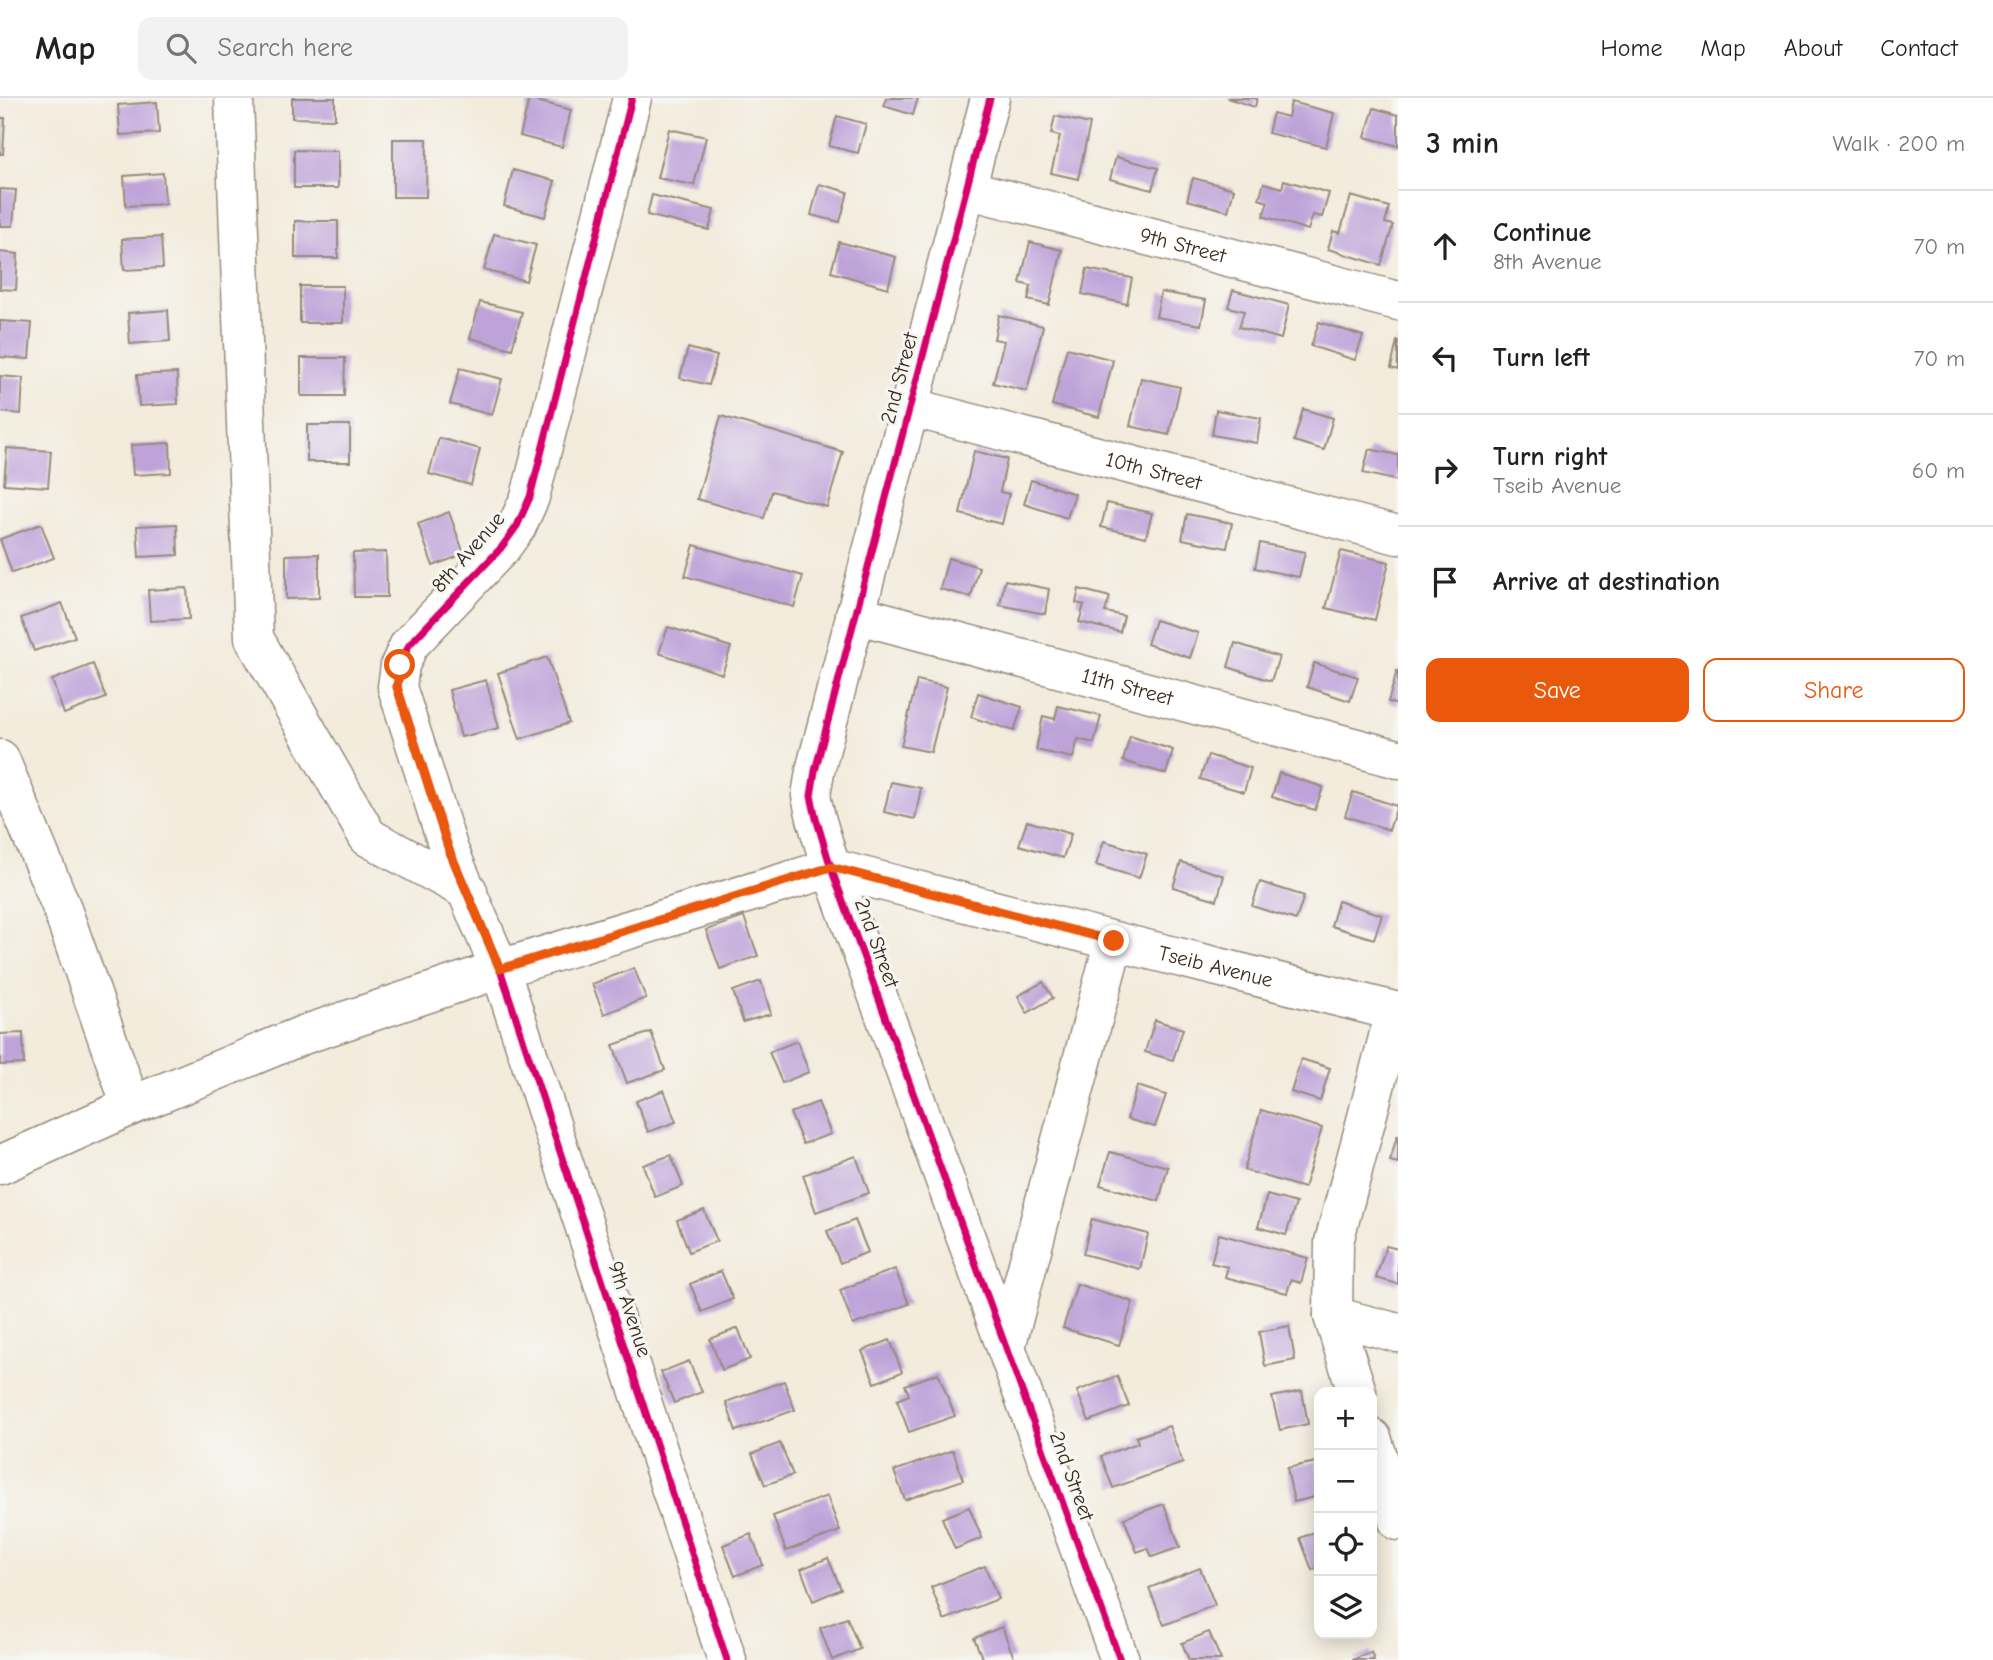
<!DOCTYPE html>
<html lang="en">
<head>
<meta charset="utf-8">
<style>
	:root { --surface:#fff; --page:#f2f2f2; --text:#222; --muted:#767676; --line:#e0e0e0; --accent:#ea580c }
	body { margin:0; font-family:"Comic Neue",sans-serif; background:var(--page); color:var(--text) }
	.controls { position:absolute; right:21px; bottom:21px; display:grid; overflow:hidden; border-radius:14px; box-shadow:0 4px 18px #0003 }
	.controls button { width:63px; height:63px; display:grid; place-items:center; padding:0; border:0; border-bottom:2px solid var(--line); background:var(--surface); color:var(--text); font:35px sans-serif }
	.stop { position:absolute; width:21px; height:21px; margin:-16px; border:5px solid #ea580c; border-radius:50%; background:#fff }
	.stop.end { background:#ea580c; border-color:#fff; box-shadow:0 2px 7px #0008 }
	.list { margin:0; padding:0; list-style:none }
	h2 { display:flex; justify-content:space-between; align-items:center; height:91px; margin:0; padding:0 28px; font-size:30px }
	h2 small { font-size:23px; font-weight:400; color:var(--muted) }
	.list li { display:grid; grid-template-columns:46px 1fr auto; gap:21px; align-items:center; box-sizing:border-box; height:112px; padding:0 28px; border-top:2px solid var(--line) }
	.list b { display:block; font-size:26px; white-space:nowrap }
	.list p { margin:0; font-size:23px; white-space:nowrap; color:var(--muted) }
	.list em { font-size:23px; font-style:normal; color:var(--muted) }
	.actions { display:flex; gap:14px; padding:21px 28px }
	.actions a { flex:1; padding:16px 0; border:2px solid var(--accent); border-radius:14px; text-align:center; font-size:24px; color:var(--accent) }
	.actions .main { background:var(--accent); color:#fff }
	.icon { flex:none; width:38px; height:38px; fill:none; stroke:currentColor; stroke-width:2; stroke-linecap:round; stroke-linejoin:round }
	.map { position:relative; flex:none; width:1398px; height:1562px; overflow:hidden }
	header { display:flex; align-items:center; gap:42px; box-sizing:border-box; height:98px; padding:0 35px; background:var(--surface); border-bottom:2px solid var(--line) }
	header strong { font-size:33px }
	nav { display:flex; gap:38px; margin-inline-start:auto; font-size:24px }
	.search { width:490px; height:63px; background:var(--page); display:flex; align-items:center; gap:18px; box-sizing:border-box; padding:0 24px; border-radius:14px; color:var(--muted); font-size:26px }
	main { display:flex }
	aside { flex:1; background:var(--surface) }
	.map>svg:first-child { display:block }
	.building { fill:#bea3d9 }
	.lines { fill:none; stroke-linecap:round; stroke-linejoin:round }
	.minor-casing { stroke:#978a7c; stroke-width:41 }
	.minor { stroke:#fff; stroke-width:38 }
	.cycleway-casing { stroke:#f6f6f2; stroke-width:11 }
	.cycleway { stroke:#d6006c; stroke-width:7 }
	.route { stroke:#ea580c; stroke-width:9 }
	.labels { text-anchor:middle; stroke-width:6; stroke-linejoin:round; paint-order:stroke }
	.street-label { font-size:21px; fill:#3b2a1e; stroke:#f6f6f2 }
</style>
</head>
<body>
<header>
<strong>Map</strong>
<div class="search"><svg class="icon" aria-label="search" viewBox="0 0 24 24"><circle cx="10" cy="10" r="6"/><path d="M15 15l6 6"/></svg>Search here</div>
<nav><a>Home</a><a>Map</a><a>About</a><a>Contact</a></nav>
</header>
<main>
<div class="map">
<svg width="1398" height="1562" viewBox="0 0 1398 1562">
	<rect width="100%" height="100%" fill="#f6f6f2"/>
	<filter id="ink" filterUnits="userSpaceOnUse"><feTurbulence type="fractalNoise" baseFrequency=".0143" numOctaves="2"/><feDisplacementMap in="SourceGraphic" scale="14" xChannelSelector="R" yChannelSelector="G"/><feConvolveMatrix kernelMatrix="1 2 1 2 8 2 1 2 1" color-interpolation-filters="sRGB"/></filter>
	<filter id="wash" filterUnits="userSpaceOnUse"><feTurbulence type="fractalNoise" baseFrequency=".00686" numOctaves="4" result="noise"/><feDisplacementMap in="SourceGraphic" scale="28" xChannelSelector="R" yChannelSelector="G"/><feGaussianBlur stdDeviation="1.57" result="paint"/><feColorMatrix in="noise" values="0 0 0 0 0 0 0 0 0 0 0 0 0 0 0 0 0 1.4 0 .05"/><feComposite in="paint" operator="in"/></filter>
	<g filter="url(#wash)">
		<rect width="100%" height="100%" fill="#f3ebdb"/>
		<g id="blocks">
			<g class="building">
				<path d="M292,0h43v21l-43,-1z"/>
				<path d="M886,0h32l-5,17 -29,-9z"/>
				<path d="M1227,0h30l-2,9z"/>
				<path d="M529,1l42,11 -9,37 -42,-11z"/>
				<path d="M157,4l2,31 -39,2 -2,-30z"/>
				<path d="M1291,4l43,11 -8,34 -58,-14 5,-20 15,4z"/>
				<path d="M1374,10l24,7v31l-33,-9z"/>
				<path d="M837,18l29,8 -8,29 -29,-7z"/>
				<path d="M1055,18l35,8 -12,55 -27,-6 9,-37 -9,-2z"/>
				<path d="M0,20h5l-2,36h-3z"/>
				<path d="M669,31l37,8 -12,48 -37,-7z"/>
				<path d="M393,41h34l-1,58h-33z"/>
				<path d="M294,52l44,1v37h-44z"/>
				<path d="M1116,59l42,11 -6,22 -42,-11z"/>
				<path d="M513,72l42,11 -10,36 -41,-11z"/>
				<path d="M163,75l2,31 -39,2 -2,-30z"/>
				<path d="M1193,80l41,11 -6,22 -41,-11z"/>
				<path d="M1284,82l45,13 -7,24 -9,-2 -5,15 -45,-14 5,-14 -9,-3 5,-16 18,5z"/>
				<path d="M819,86l29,8 -8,30 -29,-7z"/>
				<path d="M0,91l16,1 -3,36h-13z"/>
				<path d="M652,97l62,15 -5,20 -62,-15z"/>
				<path d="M1351,98l38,11 -4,16 8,2 -12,40 -53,-16 5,-18 7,2z"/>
				<rect x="295" y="123" width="43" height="37"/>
				<path d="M494,136l42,11 -10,36 -42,-11z"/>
				<path d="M161,139l2,31 -39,2 -2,-31z"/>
				<path d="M839,144l57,15 -8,31 -57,-16z"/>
				<path d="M1030,144l32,8 -13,55 -21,-5 3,-14 -11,-3z"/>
				<path d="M0,154l18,2 -2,36 -16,-1z"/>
				<path d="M1087,171l45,9 -5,26 -45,-10z"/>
				<rect x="300" y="188" width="43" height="37"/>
				<path d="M1233,192l56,15 -8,34 -42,-12 5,-16 -16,-4z"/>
				<path d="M1161,194l45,8 -5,25 -45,-8z"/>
				<path d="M480,204l42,10 -10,37 -42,-11z"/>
				<path d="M168,212l2,31 -40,3 -2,-31z"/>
				<path d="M999,217l44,11 -16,65 -34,-8 11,-42 -10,-2z"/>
				<path d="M0,223l32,2 -3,36 -29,-2z"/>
				<path d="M1319,224l44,14 -8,24 -44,-14z"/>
				<path d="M1397,243h1v29l-7,-2z"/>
				<path d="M688,250l29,8 -8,29 -29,-7z"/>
				<path d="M1067,250l46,12 -14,57 -47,-12z"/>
				<path d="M301,260h44l-1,38h-43z"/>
				<path d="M460,270l42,11 -10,36 -42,-11z"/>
				<path d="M177,275l1,31 -39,2 -2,-31z"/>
				<path d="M0,278l23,2 -2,36 -21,-2z"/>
				<path d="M1141,280l39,9 -11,48 -39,-9z"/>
				<path d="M1303,311l30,9 -9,32 -30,-9z"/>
				<path d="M1216,312l45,8 -4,25 -45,-8z"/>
				<path d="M721,318l122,36 -16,55 -55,-16 -8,27 -67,-19z"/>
				<rect x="307" y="327" width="43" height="37"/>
				<path d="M439,340l41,11 -9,36 -42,-11z"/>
				<path d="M170,345l1,30 -38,2 -2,-30z"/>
				<path d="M7,350l44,3 -3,36 -44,-3z"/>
				<path d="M1369,351l29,6v26l-35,-8z"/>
				<path d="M974,353l33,8 -7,33 9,2 -7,30 -42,-10z"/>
				<path d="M1031,382l44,14 -8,24 -43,-14z"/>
				<path d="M1107,405l45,10 -6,24 -45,-10z"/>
				<path d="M449,414l15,42 -31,12 -15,-42z"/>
				<path d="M1187,416l45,9 -5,25 -45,-9z"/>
				<path d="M41,426l13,34 -42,15 -12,-34z"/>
				<path d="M177,426l1,31 -39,2 -2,-31z"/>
				<path d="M1260,445l45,9 -6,25 -44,-9z"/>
				<path d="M694,447l109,31 -9,31 -109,-31z"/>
				<path d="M1341,453l48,11 -14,58 -49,-12z"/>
				<path d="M386,454l1,45h-33l-1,-44z"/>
				<path d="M319,456v44l-33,1v-44z"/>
				<path d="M948,460l31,9 -8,30 -31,-8z"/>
				<path d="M1005,482l44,9 -4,25 -45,-9z"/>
				<path d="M187,490l2,31 -39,2 -2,-31z"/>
				<path d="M1079,491l31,8 -5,15 19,4 -4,16 -41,-10 5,-17 -8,-2z"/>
				<path d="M62,505l13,34 -41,14 -13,-33z"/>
				<path d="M1155,522l43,13 -8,25 -43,-14z"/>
				<path d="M668,529l63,20 -9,27 -63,-21z"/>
				<path d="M1235,545l44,14 -8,24 -43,-14z"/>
				<path d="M547,559l22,66 -49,16 -22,-66z"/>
				<path d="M1314,565l44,14 -8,24 -43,-14z"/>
				<path d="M93,566l13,34 -42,16 -12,-34z"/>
				<path d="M1397,573h1v34l-10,-3z"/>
				<path d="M486,582l13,48 -38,9 -12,-47z"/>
				<path d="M917,582l30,7 -16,65 -30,-6z"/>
				<path d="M978,595l44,14 -8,24 -43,-14z"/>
				<path d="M1058,608l43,10 -7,27 -16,-4 -5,19 -37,-8 7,-34 12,3z"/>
				<path d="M1130,638l43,14 -7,24 -43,-13z"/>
				<path d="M1208,657l43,13 -7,24 -44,-13z"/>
				<path d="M1279,675l44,14 -8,23 -43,-13z"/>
				<path d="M891,684l30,6 -6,31 -31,-7z"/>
				<path d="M1353,694l44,14 -8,24 -44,-14z"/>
				<path d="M1027,723l44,13 -8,24 -44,-13z"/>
				<path d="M1104,743l43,13 -8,24 -43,-13z"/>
				<path d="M1181,764l43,14 -7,24 -44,-13z"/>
				<path d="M1260,784l44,14 -8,24 -44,-14z"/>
				<path d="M1338,803l44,14 -8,24 -43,-13z"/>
				<path d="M744,819l14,39 -38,13 -14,-39z"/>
				<path d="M634,870l12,30 -42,16 -12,-30z"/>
				<path d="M761,883l10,33 -28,8 -10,-31z"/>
				<path d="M1043,884l10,16 -26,15 -9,-17z"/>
				<path d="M1155,922l28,9 -10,31 -28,-8z"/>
				<path d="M651,934l14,38 -38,13 -14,-38z"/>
				<path d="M23,935l1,31 -24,1v-31z"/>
				<path d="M797,943l12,31 -27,11 -13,-31z"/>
				<path d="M1301,961l29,9 -10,33 -29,-9z"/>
				<path d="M1137,988l29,9 -11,32 -28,-8z"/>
				<path d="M664,992l12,32 -28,10 -12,-31z"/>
				<path d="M818,1004l13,32 -28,10 -13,-31z"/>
				<path d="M1261,1012l61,18 -18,60 -60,-18z"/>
				<path d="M1397,1038h1v27l-8,-2z"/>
				<path d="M1110,1054l58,15 -9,34 -59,-16z"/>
				<path d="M671,1057l12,31 -28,11 -12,-32z"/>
				<path d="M856,1058l13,37 -53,19 -13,-37z"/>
				<path d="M1267,1097l29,8 -10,32 -28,-8z"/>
				<path d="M704,1112l13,31 -28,11 -12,-32z"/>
				<path d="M1092,1121l56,15 -8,35 -57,-15z"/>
				<path d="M855,1122l13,32 -28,11 -13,-32z"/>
				<path d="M1219,1136l89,24 -7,25 -10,-3 -4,13 -62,-16 3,-10 -17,-4z"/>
				<path d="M1386,1148l12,3v35l-22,-6z"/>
				<path d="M895,1171l14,35 -56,21 -13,-35z"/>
				<path d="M721,1173l12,28 -31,13 -12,-28z"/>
				<path d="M1077,1186l56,18 -14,43 -56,-17z"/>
				<path d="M1289,1228l6,34 -30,6 -6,-34z"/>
				<path d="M738,1230l12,31 -28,11 -12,-31z"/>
				<path d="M890,1242l12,32 -27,11 -13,-32z"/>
				<path d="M689,1263l13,31 -28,11 -13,-31z"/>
				<path d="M938,1275l17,43 -46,16 -12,-32 12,-5 -4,-10z"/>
				<path d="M1117,1278l12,30 -40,15 -12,-30z"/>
				<path d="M784,1283l11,29 -59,21 -10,-29z"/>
				<path d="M1302,1293l6,33 -28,6 -8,-33z"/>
				<path d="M1169,1328l14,37 -70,25 -12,-32 37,-13 -2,-6z"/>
				<path d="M780,1345l13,32 -28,10 -13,-31z"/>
				<path d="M953,1352l10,30 -58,20 -11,-29z"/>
				<path d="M1316,1364l3,15v19l-25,6 -7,-34z"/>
				<path d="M827,1398l13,35 -54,20 -13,-35z"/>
				<path d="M1164,1406l16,43 -28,10 -4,-9 -11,4 -13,-34z"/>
				<path d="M969,1409l13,31 -27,11 -13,-31z"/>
				<path d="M1319,1432v37l-7,3 -12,-32z"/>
				<path d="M751,1436l12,31 -28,11 -12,-31z"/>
				<path d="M828,1460l13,31 -28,12 -12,-32z"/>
				<path d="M985,1468l13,33 -54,21 -13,-33z"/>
				<path d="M1200,1470l15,37 -51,20 -15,-37z"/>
				<path d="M847,1520l13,31 -28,11 -12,-32z"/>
				<path d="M1002,1529l12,31 -4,2h-27l-9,-22z"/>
				<path d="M1209,1534l12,28h-32l-7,-17z"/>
				<path d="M1371,1554l3,8h-22z"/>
			</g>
		</g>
	</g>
	<g filter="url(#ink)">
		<use href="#blocks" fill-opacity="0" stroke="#978a7c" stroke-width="2"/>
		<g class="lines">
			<g class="minor-casing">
				<g id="minor">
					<path d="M234,0l20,540 114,199 100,54"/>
					<path d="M632,0l-102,399 -13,29 -16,22 -92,97 -9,20 -3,22 52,163 51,119 227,691"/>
					<path d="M990,0l-175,673 -4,25 5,22 15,50 289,792"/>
					<path id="s1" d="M966,91l432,112"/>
					<path id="s2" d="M910,309l488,128"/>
					<path id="s3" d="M855,516l543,145"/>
					<path d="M0,661l61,147 70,200"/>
					<path id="s4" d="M831,770l283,73 284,71"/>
					<path d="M0,1067l131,-59 172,-71 197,-66 331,-101"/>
					<path d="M1333,1218l65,17"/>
					<path d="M1006,1249l108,-406"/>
					<path d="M1357,1294l-24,-76 1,-74 61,-231"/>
					<path d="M1372,1340l26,83"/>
				</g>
			</g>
			<use href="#minor" class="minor"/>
			<g class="cycleway-casing">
				<g id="cycleway">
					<path d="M632,0l-102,399 -13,29 -16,22 -92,97 -9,20 -3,22 52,163 51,119 227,691"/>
					<path d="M990,0l-175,673 -4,25 5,22 15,50 289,792"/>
				</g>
			</g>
			<use href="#cycleway" class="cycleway"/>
		</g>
	</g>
	<g class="lines" filter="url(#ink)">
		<path class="route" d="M400,567l-3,22 52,163 51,119 331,-102 283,74"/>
	</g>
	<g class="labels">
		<g class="street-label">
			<text dy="7" stroke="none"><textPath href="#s1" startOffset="224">9th Street</textPath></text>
			<text transform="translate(899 280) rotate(-75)" y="7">2nd Street</text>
			<text dy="7" stroke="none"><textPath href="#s2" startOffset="252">10th Street</textPath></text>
			<text transform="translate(468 454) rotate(-49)" y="7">8th Avenue</text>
			<text dy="7" stroke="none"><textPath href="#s3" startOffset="282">11th Street</textPath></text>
			<text transform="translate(877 845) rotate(70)" y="7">2nd Street</text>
			<text dy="7" stroke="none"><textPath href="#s4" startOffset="397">Tseib Avenue</textPath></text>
			<text transform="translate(630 1211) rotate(72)" y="7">9th Avenue</text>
			<text transform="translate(1072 1378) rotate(70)" y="7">2nd Street</text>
		</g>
	</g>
</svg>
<div class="controls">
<button>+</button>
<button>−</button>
<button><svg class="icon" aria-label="locate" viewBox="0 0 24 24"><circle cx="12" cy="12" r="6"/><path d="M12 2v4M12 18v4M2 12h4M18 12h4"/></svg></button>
<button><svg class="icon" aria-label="layers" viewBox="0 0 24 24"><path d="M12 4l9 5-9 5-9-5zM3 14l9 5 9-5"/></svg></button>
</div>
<div class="stop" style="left:400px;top:567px"></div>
<div class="stop end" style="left:1114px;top:843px"></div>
</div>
<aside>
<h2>3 min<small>Walk · 200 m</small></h2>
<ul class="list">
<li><svg class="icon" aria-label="ahead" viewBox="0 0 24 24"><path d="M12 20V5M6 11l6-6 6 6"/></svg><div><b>Continue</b><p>8th Avenue</p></div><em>70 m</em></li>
<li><svg class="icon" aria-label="left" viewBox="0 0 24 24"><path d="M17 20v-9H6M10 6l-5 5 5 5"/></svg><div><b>Turn left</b></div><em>70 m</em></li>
<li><svg class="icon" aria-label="right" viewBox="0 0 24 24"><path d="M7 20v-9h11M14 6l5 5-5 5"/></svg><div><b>Turn right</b><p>Tseib Avenue</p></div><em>60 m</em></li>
<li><svg class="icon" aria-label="arrive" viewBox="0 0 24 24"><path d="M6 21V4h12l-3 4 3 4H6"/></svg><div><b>Arrive at destination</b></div></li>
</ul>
<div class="actions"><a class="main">Save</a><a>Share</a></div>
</aside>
</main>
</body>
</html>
